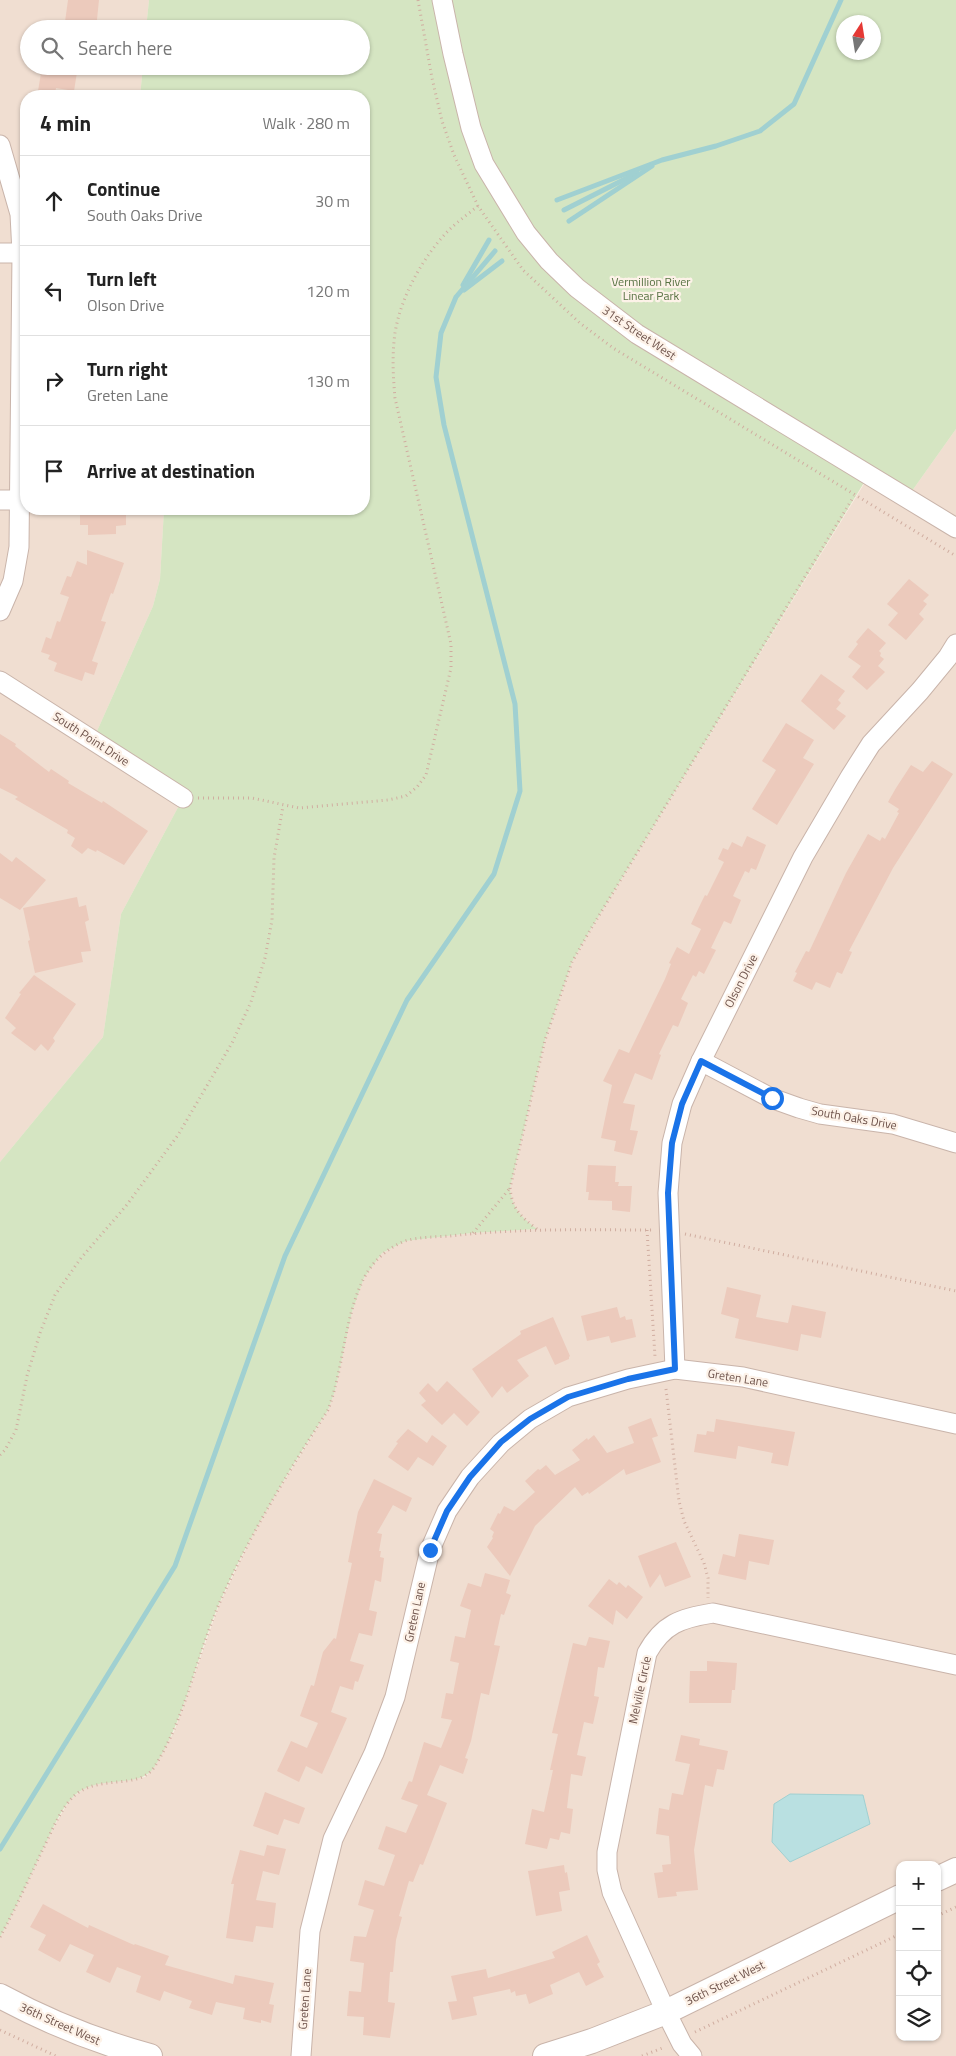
<!DOCTYPE html>
<html lang="en">
<head>
<meta charset="utf-8">
<style>
	:root { --surface:#fff; --page:#f6f6f6; --text:#222; --muted:#767676; --line:#e0e0e0 }
	body { margin:0; font-family:"Titillium Web",sans-serif; background:var(--page); color:var(--text) }
	.controls { position:absolute; right:15px; bottom:15px; display:grid; overflow:hidden; border-radius:10px; box-shadow:0 1px 4px #0004 }
	.controls button { width:45px; height:45px; display:grid; place-items:center; padding:0; border:0; border-bottom:1px solid var(--line); background:var(--surface); color:var(--text); font:25px sans-serif }
	.compass { position:absolute; left:836px; top:15px; width:45px; height:45px; border-radius:50%; background:var(--surface); box-shadow:0 1px 4px #0004; rotate:12deg }
	.stop { position:absolute; width:15px; height:15px; margin:-11px; border:4px solid #1a73e8; border-radius:50%; background:#fff }
	.stop.end { background:#1a73e8; border-color:#fff; box-shadow:0 1px 5px #0008 }
	.list { margin:0; padding:0; list-style:none }
	h2 { display:flex; justify-content:space-between; align-items:center; height:65px; margin:0; padding:0 20px; font-size:21px }
	h2 small { font-size:16px; font-weight:400; color:var(--muted) }
	.list li { display:grid; grid-template-columns:32px 1fr auto; gap:15px; align-items:center; box-sizing:border-box; height:90px; padding:0 20px; border-top:1px solid var(--line) }
	.list b { display:block; font-size:19px; white-space:nowrap }
	.list p { margin:0; font-size:16px; white-space:nowrap; color:var(--muted) }
	.list em { font-size:16px; font-style:normal; color:var(--muted) }
	.icon { flex:none; width:28px; height:28px; fill:none; stroke:currentColor; stroke-width:2; stroke-linecap:round; stroke-linejoin:round }
	.map { position:relative; flex:none; width:956px; height:2056px; overflow:hidden }
	.search { position:absolute; background:var(--surface); box-shadow:0 1px 4px #0004; left:20px; top:20px; width:350px; height:55px; display:flex; align-items:center; gap:12px; box-sizing:border-box; padding:0 18px; border-radius:28px; color:var(--muted); font-size:19px }
	.panel { position:absolute; background:var(--surface); box-shadow:0 1px 4px #0004; left:20px; top:90px; width:350px; height:425px; border-radius:20px }
	.map>svg:first-child { display:block }
	.residential { fill:#f0ded1; fill-rule:evenodd }
	.green { fill:#d5e5c2; fill-rule:evenodd }
	.water { fill:#b9e0e1; stroke:#a0d0d1 }
	.lines { fill:none; stroke-linecap:round; stroke-linejoin:round }
	.stream { stroke:#a0d0d1; stroke-width:5 }
	.building { fill:#eccabc }
	.minor-casing { stroke:#c9b4aa; stroke-width:21 }
	.tertiary-casing { stroke:#c9b4aa; stroke-width:26 }
	.path { stroke:#d0ada0; stroke-width:3; stroke-dasharray:1 4; stroke-linecap:butt }
	.minor { stroke:#fff; stroke-width:19 }
	.tertiary { stroke:#fff; stroke-width:24 }
	.route { stroke:#1a73e8; stroke-width:6 }
	.labels { text-anchor:middle; stroke-width:4.5; stroke-linejoin:round; paint-order:stroke }
	.park-label { font-size:12px; fill:#587344; stroke:#fdf2e8 }
	.street-label { font-size:12px; fill:#6e534b; stroke:#fdf2e8 }
</style>
</head>
<body>
<div class="map">
<svg width="956" height="2056" viewBox="0 0 956 2056">
	<rect width="100%" height="100%" fill="#f9ede2"/>
	<g class="residential">
		<path d="M0,0h149l-3,29h-117v37h114l-3,30h-114v413h138l-4,70 -7,27 -60,134 90,58 -62,116 -18,123 -103,125z"/>
		<path d="M956,429v1627h-956v-119l52,-107 18,-31 15,-11 15,-5 46,-6 28,-45 45,-127 40,-84 69,-111 7,-19 17,-79 12,-34 18,-25 24,-12 66,-8 64,-4 -16,-13 -6,-8 -3,-9 -1,-11 35,-148 27,-78 17,-30 280,-456 38,22zM900,1865h37v172h-37z"/>
	</g>
	<path class="green" d="M149,0h807v429l-49,69 -39,-22 -279,456 -17,30 -27,78 -35,148c2,20 11,29 27,41l-65,4 -66,8 -24,12 -18,25 -12,34 -17,79 -7,19c-40,62 -79,125 -109,194 -23,54 -33,112 -64,162 -16,26 -59,5 -84,33 -12,13 -20,34 -28,50 -14,29 -27,59 -43,88v-775l103,-125 18,-123 62,-116 -90,-58 60,-134 7,-27 4,-70h200v-413h-224l3,-30h218v-37h-215zM844,22h30v30h-30z"/>
	<path class="water" d="M790,1794l73,1 7,29 -80,38 -18,-20 2,-38z"/>
	<g class="lines">
		<g class="stream">
			<path d="M557,200l105,-40 54,-14 44,-15 34,-27 47,-104"/>
			<path d="M564,210l73,-37"/>
			<path d="M569,221l83,-55"/>
			<path d="M463,285l26,-45"/>
			<path d="M464,290l38,-29"/>
			<path d="M0,1849l175,-283 110,-310 122,-256 87,-126 26,-83 -5,-87 -71,-279 -8,-48 5,-44 15,-36 39,-46"/>
		</g>
	</g>
	<g class="building">
		<path d="M68,0h31l-3,29h-32z"/>
		<path d="M49,66h29l-4,25 -18,-3 -1,6 -17,-3 3,-18 7,1z"/>
		<path d="M80,509h36v2h10v14l-10,1v8l-28,1v-10h-8z"/>
		<path d="M87,550l37,13 -11,31 -2,-1 -10,28 5,1 -14,39 6,2 -4,12 -9,-3 -3,9 -28,-10 3,-8 -9,-4 2,-4 -9,-3 5,-15 5,2 6,-18 3,1 9,-25 -9,-3 7,-18 4,1 6,-16 10,4z"/>
		<path d="M909,579l20,16 -6,6 4,3 -8,10 5,5 -18,21 -18,-15 10,-12 -11,-9z"/>
		<path d="M868,628l18,15 -7,8 2,2 -1,3 4,3 -6,7 7,6 -18,18 -15,-13 9,-11 -13,-9 10,-13 -2,-2z"/>
		<path d="M821,674l24,17 -7,9 3,3 -5,6 10,7 -12,14 -33,-29z"/>
		<path d="M786,723l28,17 -11,18 11,6 -37,61 -25,-16 24,-39 -14,-9z"/>
		<path d="M0,734l16,10 -1,2 34,26 2,-3 18,12 -1,2 34,20 1,-2 45,30 -24,34 -27,-15 -1,2 -8,-4 -6,6 -11,-8 4,-8 -8,-5 1,-3 -53,-31 3,-2 -18,-9z"/>
		<path d="M932,761l21,13 -60,94 -44,83 3,1 -10,22 -5,-2 -7,16 -14,-6 -4,8 -19,-9 4,-8 -2,-1 11,-21 3,1 37,-79 22,-39 12,7 2,-4 3,2 14,-26 -2,-1 2,-3 -11,-7 8,-14 15,-23 12,7z"/>
		<path d="M747,836l19,9 -10,25 -5,-2 -2,5 -4,-2 -12,25 8,4 -10,24 -7,-3 -13,27 5,2 -12,24 -5,-3 -3,6 -3,-2 -12,24 7,4 -10,24 -5,-2 -14,29 2,1 -9,25 -17,-7 -12,30 12,2 -5,25 8,1 -6,24 -18,-4 2,-10 -15,-3 11,-53 -9,-4 16,-32 10,4 36,-74 6,-15 -2,-1 8,-16 12,7 12,-25 -10,-5 10,-21 4,-8 2,1 17,-34 -6,-3 5,-11 5,2 4,-8 10,5z"/>
		<path d="M0,853l12,9 4,-5 30,23 -26,30 -20,-12z"/>
		<path d="M77,897l2,10 7,-2 3,15 -4,2 6,29 -10,1 2,10 -48,11 -7,-32 2,-1 -7,-32z"/>
		<path d="M34,975l42,29 -23,34 2,3 -7,10 -7,-7 -6,7 -24,-18 5,-5 -11,-10 16,-24 -2,-1z"/>
		<path d="M588,1165l28,1 -1,16h4l-1,4h14l-2,26 -18,-2v-9l-24,-1 1,-8h-3z"/>
		<path d="M727,1287l34,8 -5,22 32,6 4,-18 34,7 -5,26 -20,-4 -3,17 -63,-13 4,-19 -18,-5z"/>
		<path d="M617,1307l3,11 5,-2 1,4 6,-1 4,18 -25,6 -2,-7 -22,5 -6,-25z"/>
		<path d="M553,1317l17,39 -1,1v2l-14,6 -9,-19 -29,14 12,16 -22,17 -5,-7 -10,12 -20,-29 49,-35 -1,-3z"/>
		<path d="M447,1381l33,31 -13,14 -13,-13 -12,12 -21,-20 5,-4 -7,-8 9,-10 9,9z"/>
		<path d="M651,1418l7,18 -6,2 9,24 -35,13 -2,-6 -35,25 -1,-2 -6,4 -7,-9 -40,39 -25,50 -23,-29 6,-9 -1,-1 2,-5 -4,-3 8,-16 2,1 4,-8 10,5 21,-19 -10,-11 13,-12 2,1 6,-5 9,10 25,-15 -8,-10 15,-12 1,2 6,-5 13,18 27,-10 -6,-16z"/>
		<path d="M716,1419l79,13 -7,34 -17,-3 2,-10 -35,-7 -2,13 -42,-7 3,-18 9,1 1,-4 7,1z"/>
		<path d="M408,1429l19,14 5,-8 15,11 -14,20 -15,-9 -10,14 -20,-14 10,-14 -2,-1z"/>
		<path d="M374,1479l38,19 -6,14 -13,-7 -16,28 5,1 -3,17h2l-1,6 4,1 -3,24 -6,-2 -6,30 8,2 -5,24 -13,-3 -9,28 14,4 -6,17 -3,-1 -2,9 -13,-4 -9,26 16,6 -25,56 -16,-8 -7,16 -22,-11 14,-30 16,7 11,-25 -18,-7 11,-31 3,1 9,-34 11,-14 2,1 16,-76 -4,-1 10,-50z"/>
		<path d="M739,1534l35,6 -5,25 -20,-4 -3,19 -28,-6 5,-20 12,3z"/>
		<path d="M676,1542l15,35 -26,10 -5,-13 -10,14 -12,-32z"/>
		<path d="M485,1573l25,7 -4,13 5,2 -7,20 -3,-1 -7,31 6,1 -11,49 -8,-2 -10,48 -6,17 3,1 -5,15 -23,-9 -13,30 20,8 -24,62 -3,-1 -7,18 -4,-1 -10,35 3,1 -6,23 -3,32h-3l-2,30 7,1 -5,35 -27,-3 1,-18 -17,-1 2,-25 12,1 3,-29 -14,-2 4,-25 12,1 8,-27 -16,-5 7,-25 19,6 11,-31 -17,-6 8,-23 20,7 12,-28 -17,-6 8,-18 3,1 12,-40 17,6 11,-28 -11,-2 5,-25 7,1 6,-31 -9,-2 5,-25 10,2 6,-28 -11,-4 8,-23 13,4z"/>
		<path d="M609,1579l8,6 2,-3 7,6 2,-3 15,12 -16,22 -11,-9 -3,15 -25,-19z"/>
		<path d="M589,1637l21,4 -6,27 -6,-1 -4,29 5,1 -6,27 -9,-2 -7,33 9,2 -4,19 -11,-2 -4,34 6,1 -3,25 -9,-2 -2,8 -9,-2 -3,11 -22,-5 7,-35 12,3 9,-42h-3l8,-36 -6,-1 21,-90 13,3z"/>
		<path d="M707,1661l30,2 -2,27h-3l-1,13h-42l1,-32h17z"/>
		<path d="M681,1735l19,4 -1,6 29,6 -4,19 -7,-1 -4,18 -8,-2 -11,65 4,40 -22,2 1,4 -19,2 -4,-25 9,-1 -1,-7 9,-1 -2,-28 -13,-2 3,-26 10,2 3,-17 11,2 7,-31 -15,-3z"/>
		<path d="M265,1792l40,16 -6,16 -15,-5 -6,16 -25,-9z"/>
		<path d="M267,1845l19,4 -7,26 -16,-4 -7,29 20,3 -3,25 -17,-2 -3,16 -27,-4 8,-54h-3l9,-34 24,6z"/>
		<path d="M564,1865l1,8 2,-1 3,18 -11,2 3,19 -26,5 -8,-45z"/>
		<path d="M43,1904l45,24 1,-3 45,20 1,-1 34,12 -4,9 68,19 2,-9 39,8 -5,21 5,1 -3,18 -10,-3v3l-18,-4 2,-11 -29,-6 -4,13 -23,-7 3,-7 -28,-10 -4,10 -24,-9 5,-16 -24,-9 -7,16 -24,-11 8,-17 -24,-11 -10,18 -22,-12 8,-15 -16,-8z"/>
		<path d="M587,1935l13,27 -3,2 7,13 -18,9 -7,-14 -29,13 3,9 -24,10 -3,-10 -10,2 -1,-5 -4,2 -1,-4 -37,8 4,18 -25,5 -4,-18 9,-1 -6,-25 35,-7 2,9 67,-20 -3,-6z"/>
	</g>
	<g class="lines">
		<g class="minor-casing">
			<g id="minor">
				<path d="M442,0l11,54 18,74 13,36 42,69 23,28 28,27 60,46 319,194"/>
				<path d="M0,145l20,69 2,39 -3,294 -6,34 -13,30"/>
				<path d="M0,253h22"/>
				<path d="M0,500h20"/>
				<path d="M0,681l183,117"/>
				<path d="M701,1061l70,37 28,10 21,6 73,10 63,19"/>
				<path d="M675,1369l-7,-176 4,-50 10,-39 19,-43 102,-204 47,-80 21,-33 49,-53 28,-34 8,-13"/>
				<path d="M301,2056l9,-125 23,-92 41,-86 21,-56 35,-147 17,-39 23,-34 31,-34 29,-24 38,-22 60,-18 47,-10 68,8 213,47"/>
				<path d="M692,2056l-10,-12 -16,-32 -54,-120 -5,-22v-18l40,-199c16,-29 34,-35 66,-40l243,52"/>
			</g>
		</g>
		<g class="tertiary-casing">
			<g id="tertiary">
				<path d="M937,1879l19,-9"/>
				<path d="M0,1996c48,26 98,46 150,60"/>
				<path d="M545,2056l47,-15 74,-29 234,-115"/>
			</g>
		</g>
		<g class="path">
			<path d="M418,0l14,78 10,43 12,34 24,51 45,64 58,54 32,24 343,208"/>
			<path d="M198,798h54l47,10 89,-8 18,-4 11,-9 9,-12 25,-107v-24l-56,-246c-2,-22 -3,-44 0,-65 6,-37 28,-76 53,-102 9,-9 20,-17 30,-25"/>
			<path d="M537,1229c-16,-12 -25,-20 -27,-41l35,-148 27,-78 17,-30 265,-436"/>
			<path d="M647,1230l8,127"/>
			<path d="M473,1233l37,-45"/>
			<path d="M685,1234l271,57"/>
			<path d="M666,1389l13,112 5,20 20,42 4,15v20"/>
			<path d="M0,1455l5,-5 11,-20 11,-54 13,-43 15,-38 26,-37 45,-52 52,-71 54,-92 19,-41 14,-44 7,-38 2,-62 9,-52"/>
			<path d="M937,1916l19,-9"/>
			<path d="M0,1937c16,-29 29,-59 43,-88 8,-16 16,-37 28,-50 24,-27 68,-7 84,-33 31,-50 41,-108 64,-162 30,-68 69,-132 109,-194 16,-42 16,-93 36,-132 9,-17 23,-30 41,-37 13,-4 31,-4 45,-5 68,-8 136,-6 204,-6"/>
			<path d="M0,2030l56,26"/>
			<path d="M695,2032l205,-98"/>
			<path d="M642,2056l23,-9"/>
		</g>
		<use href="#minor" class="minor"/>
		<use href="#tertiary" class="tertiary"/>
	</g>
	<g class="lines">
		<path class="route" d="M430,1550l17,-39 23,-34 31,-35 29,-23 38,-22 60,-18 47,-10 -7,-176 4,-50 10,-39 19,-43 71,37"/>
	</g>
	<g class="labels">
		<g class="park-label">
			<text x="651" y="286">Vermillion River<tspan x="651" dy="14">Linear Park</tspan></text>
		</g>
		<g class="street-label">
			<text transform="translate(639 333) rotate(34)" y="4">31st Street West</text>
			<text transform="translate(91 739) rotate(33)" y="4">South Point Drive</text>
			<text transform="translate(741 981) rotate(-63)" y="4">Olson Drive</text>
			<text transform="translate(854 1118) rotate(10)" y="4">South Oaks Drive</text>
			<text transform="translate(738 1378) rotate(9)" y="4">Greten Lane</text>
			<text transform="translate(415 1612) rotate(-78)" y="4">Greten Lane</text>
			<text transform="translate(640 1690) rotate(-78)" y="4">Melville Circle</text>
			<text transform="translate(725 1983) rotate(-26)" y="4">36th Street West</text>
			<text transform="translate(305 1999) rotate(-86)" y="4">Greten Lane</text>
			<text transform="translate(60 2024) rotate(24)" y="4">36th Street West</text>
		</g>
	</g>
</svg>
<div class="controls">
<button>+</button>
<button>−</button>
<button><svg class="icon" aria-label="locate" viewBox="0 0 24 24"><circle cx="12" cy="12" r="6"/><path d="M12 2v4M12 18v4M2 12h4M18 12h4"/></svg></button>
<button><svg class="icon" aria-label="layers" viewBox="0 0 24 24"><path d="M12 4l9 5-9 5-9-5zM3 14l9 5 9-5"/></svg></button>
</div>
<svg class="compass" viewBox="-18 -18 36 36"><path d="M0-13l5 13h-10z" fill="#e53935"/><path d="M0 13l5-13h-10z" fill="#767676"/></svg>
<div class="stop" style="left:772px;top:1098px"></div>
<div class="stop end" style="left:430px;top:1550px"></div>
<div class="search"><svg class="icon" aria-label="search" viewBox="0 0 24 24"><circle cx="10" cy="10" r="6"/><path d="M15 15l6 6"/></svg>Search here</div>
<section class="panel">
<h2>4 min<small>Walk · 280 m</small></h2>
<ul class="list">
<li><svg class="icon" aria-label="ahead" viewBox="0 0 24 24"><path d="M12 20V5M6 11l6-6 6 6"/></svg><div><b>Continue</b><p>South Oaks Drive</p></div><em>30 m</em></li>
<li><svg class="icon" aria-label="left" viewBox="0 0 24 24"><path d="M17 20v-9H6M10 6l-5 5 5 5"/></svg><div><b>Turn left</b><p>Olson Drive</p></div><em>120 m</em></li>
<li><svg class="icon" aria-label="right" viewBox="0 0 24 24"><path d="M7 20v-9h11M14 6l5 5-5 5"/></svg><div><b>Turn right</b><p>Greten Lane</p></div><em>130 m</em></li>
<li><svg class="icon" aria-label="arrive" viewBox="0 0 24 24"><path d="M6 21V4h12l-3 4 3 4H6"/></svg><div><b>Arrive at destination</b></div></li>
</ul>
</section>
</div>
</body>
</html>
